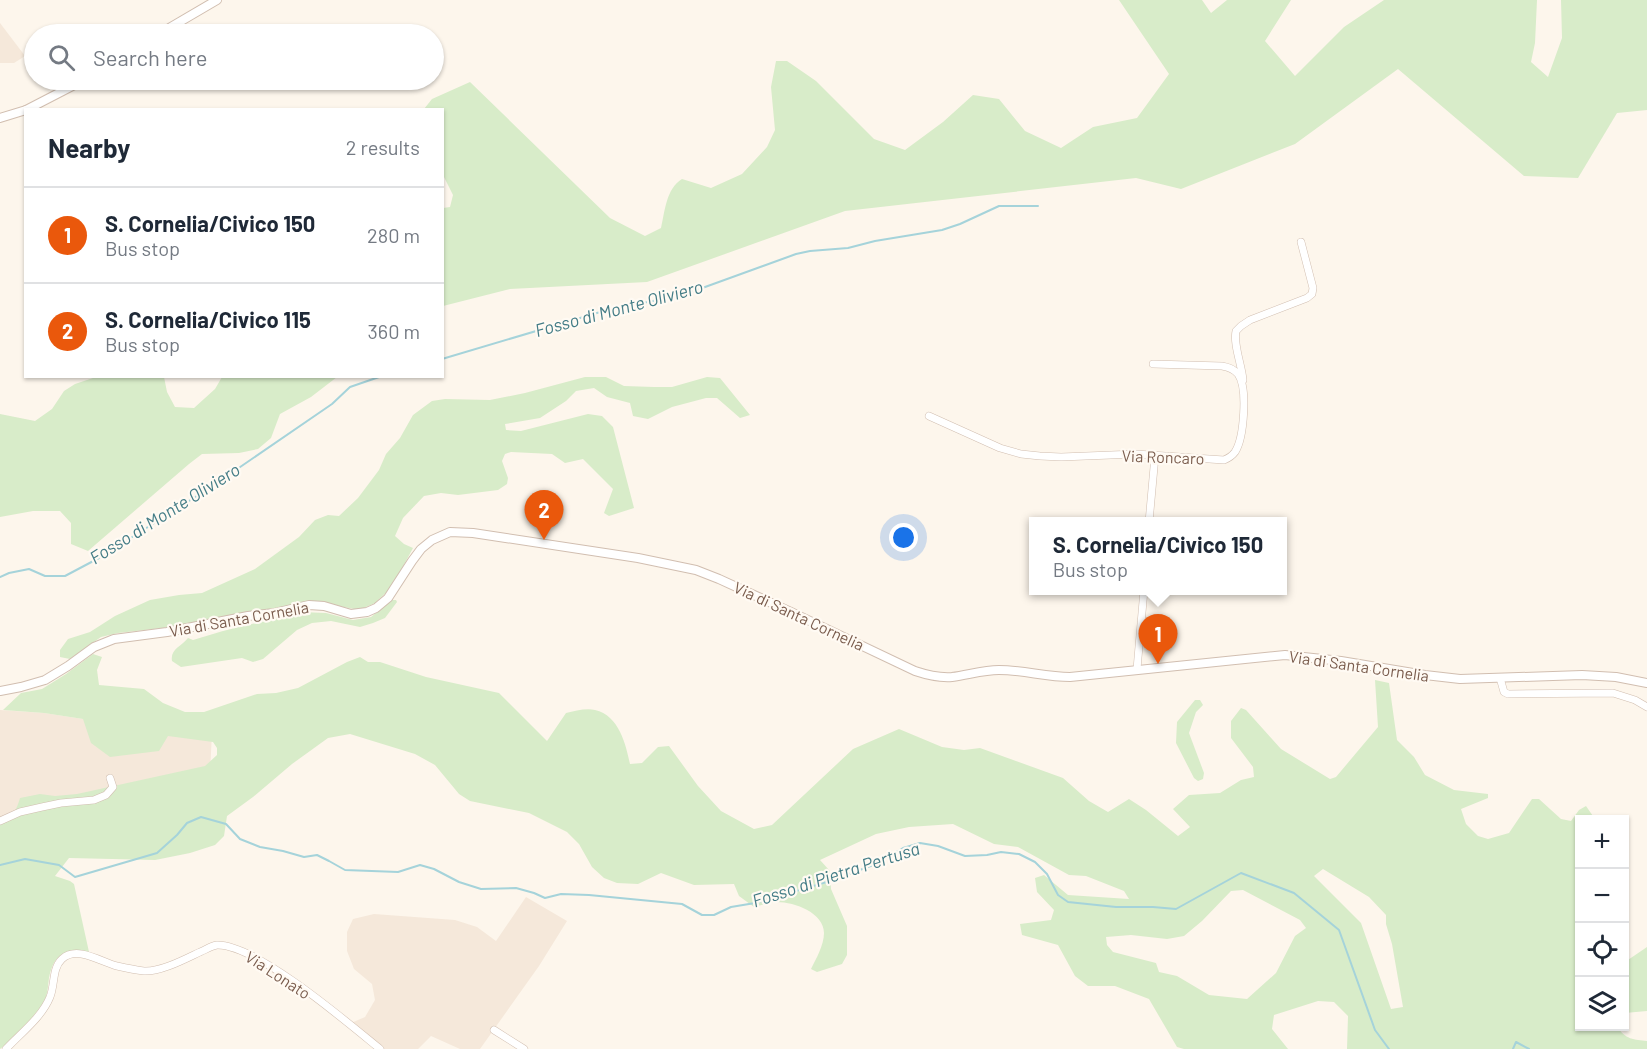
<!DOCTYPE html>
<html lang="en">
<head>
<meta charset="utf-8">
<style>
	:root { --surface:#fff; --page:#f6f6f7; --text:#1f2937; --muted:#747a83; --line:#e0e1e3; --accent:#ea580c }
	body { margin:0; font-family:Barlow,sans-serif; background:var(--page); color:var(--text) }
	.controls { position:absolute; right:18px; bottom:18px; display:grid; overflow:hidden; border-radius:0px; box-shadow:0 2px 4px #0004 }
	.controls button { width:54px; height:54px; display:grid; place-items:center; padding:0; border:0; border-bottom:2px solid var(--line); background:var(--surface); color:var(--text); font:30px sans-serif }
	.you { position:absolute; left:904px; top:538px; width:21px; height:21px; margin:-15px; border:4px solid #fff; border-radius:50%; background:#1a73e8; box-shadow:0 0 0 9px #1a73e833 }
	.badge { display:grid; place-items:center; width:39px; height:39px; border-radius:50%; background:var(--accent); color:#fff; font-size:20px; font-weight:700 }
	.pin { position:absolute; translate:-50% -50px; filter:drop-shadow(0 2px 3px #0008) }
	.pin::after { content:''; position:absolute; top:32px; width:21px; height:18px; background:inherit; clip-path:polygon(0 0,100% 0,50% 100%) }
	.popup { position:absolute; left:1029px; top:517px; width:258px; height:78px; box-sizing:border-box; display:grid; place-content:center; border-radius:0px; background:var(--surface); filter:drop-shadow(0 2px 4px #0005); font-size:20px; white-space:nowrap; color:var(--muted) }
	.popup b { font-size:22px; color:var(--text) }
	.popup::after { content:''; position:absolute; left:50%; top:100%; margin-left:-12px; border:12px solid transparent; border-top-color:var(--surface) }
	.list { margin:0; padding:0; list-style:none }
	h2 { display:flex; justify-content:space-between; align-items:center; height:78px; margin:0; padding:0 24px; font-size:26px }
	h2 small { font-size:20px; font-weight:400; color:var(--muted) }
	.list li { display:grid; grid-template-columns:39px 1fr auto; gap:18px; align-items:center; box-sizing:border-box; height:96px; padding:0 24px; border-top:2px solid var(--line) }
	.list b { display:block; font-size:22px; white-space:nowrap }
	.list p { margin:0; font-size:20px; white-space:nowrap; color:var(--muted) }
	.list em { font-size:20px; font-style:normal; color:var(--muted) }
	.icon { flex:none; width:33px; height:33px; fill:none; stroke:currentColor; stroke-width:2; stroke-linecap:round; stroke-linejoin:round }
	.map { position:relative; flex:none; width:1647px; height:1049px; overflow:hidden }
	.search { position:absolute; background:var(--surface); box-shadow:0 2px 4px #0004; left:24px; top:24px; width:420px; height:66px; display:flex; align-items:center; gap:15px; box-sizing:border-box; padding:0 21px; border-radius:33px; color:var(--muted); font-size:22px }
	.panel { position:absolute; background:var(--surface); box-shadow:0 2px 4px #0004; left:24px; top:108px; width:420px; height:270px; border-radius:0px }
	.map>svg:first-child { display:block }
	.residential { fill:#f5e8da }
	.green { fill:#d8ecc9; fill-rule:evenodd }
	.lines { fill:none; stroke-linecap:round; stroke-linejoin:round }
	.stream { stroke:#a5d3da; stroke-width:2 }
	.minor-casing { stroke:#d1beb0; stroke-width:8 }
	.tertiary-casing { stroke:#d1beb0; stroke-width:10 }
	.minor { stroke:#fff; stroke-width:7 }
	.tertiary { stroke:#fff; stroke-width:8 }
	.labels { text-anchor:middle; stroke-width:4.5; stroke-linejoin:round; paint-order:stroke }
	.street-label { font-size:16px; fill:#7a5c4d; stroke:#fffaf3 }
	.water-label { font-size:18px; font-style:italic; fill:#437c86; stroke:#fffaf3 }
</style>
</head>
<body>
<div class="map">
<svg width="1647" height="1049" viewBox="0 0 1647 1049">
	<rect width="100%" height="100%" fill="#fdf6ec"/>
	<g class="residential">
		<path d="M0,23l25,33 -11,7h-14z"/>
		<path d="M0,710l44,3 39,6 129,12 -2,44 -210,47z"/>
		<path d="M526,897l41,24 -28,45 -59,83h-20l-29,-13 -13,13h-36l-31,-26 14,-6 10,-17 -3,-16 -18,-15 -7,-18v-19l6,-13 21,-5 81,6 22,7 19,14z"/>
	</g>
	<g class="green">
		<path d="M1119,0h83l9,13 16,-13h64l-26,41 30,35 49,-49 40,-27h153l-2,43 -4,19 17,15 14,-39 -1,-38h86v110l-30,3 -39,65 -54,-2 -126,-107 -103,75 -114,45 -45,-11 -291,33 -198,71 -137,7 -67,17v-98l7,-1 3,-12 -10,-20 -1,-65 -18,-1 8,-10 38,-17 140,136 35,18 16,-8c4,-17 5,-39 21,-49l29,9 31,-14 25,-27 8,-17 -4,-43 5,-26h11l29,20 58,58 31,11 38,-28 30,-27 26,4 26,32 36,17 32,-21 44,-9 32,-44z"/>
		<path d="M96,377h68l3,15 8,15 19,1 21,-19 7,-12h115l-26,20 -31,17 -9,24 -13,11 -19,4 -37,1 -13,10 -101,87 -17,-7v-21l-11,-12h-27l-33,6v-103l35,7 17,-12 12,-18 11,-7z"/>
		<path d="M585,377h21l18,9 30,1h18l35,-10 13,1 30,37 -10,3 -23,-20h-11l-34,9 -24,12 -15,-3 -3,-13 -23,-6 -13,-9 -18,3 -10,10 -26,17 -35,6 1,6 15,1 67,-17 14,2 11,11 21,81 -25,8 -5,-3 9,-24 -30,-30 -18,4 -13,-9 -41,-2 -6,2 -3,7 6,17 -1,6 -9,6 -40,5 -17,-2 -17,3 -21,22 -8,18 9,8 9,4 -21,39 -17,16 -16,7 -30,-6 -56,6 -102,17 -53,6 -17,4 -31,22 -10,-2v-7l8,-11 22,-7 25,-16 35,-16 29,-5 23,-2 53,-24 44,-32 16,-17 13,-5 11,1 19,-18 21,-28 7,-16 14,-16 13,-23 19,-14 13,-2 45,1 35,-7z"/>
		<path d="M392,600h4l1,2 -12,16 -12,5 -13,4 -29,-6 -19,2 -15,7 -34,29 -10,3 -11,-4 -61,9 -9,-6c-2,-12 9,-14 16,-23l5,2 30,-9 78,-19 25,1 27,7 18,-3z"/>
		<path d="M93,654l9,3 -5,13 2,15 45,4 19,14 22,9h19l53,-18 19,-1 22,-5 49,-26 13,-5 8,5h12l46,15 73,16 48,48 19,-28c9,-2 20,-5 29,-3 24,5 31,35 35,54l12,-1 16,-16 11,-1 29,40 23,25 33,18 18,-4 81,-76 46,-20 43,18 22,3 16,-2 83,30 26,23 19,11 21,-13 17,11 32,26 12,-9 -17,-18 16,-14 31,-2 21,-13 13,-3 -1,-10 -22,-29v-17l10,-13 5,2 35,39 49,30 6,-2 42,-50 -3,-47 14,3 8,57 17,17 11,18 29,15 34,4v4l-27,11 5,15 12,12 10,3 21,-6 23,-34h7l22,20 10,2 8,-11 7,-4 9,13 -15,1v206l38,1c6,12 17,13 29,14v8h-300l1,-33 -14,-14 -16,-1 -44,14 -2,14 16,20h-104l-7,-2 -28,-48 -34,-13h-27l-13,-10 -17,-31 -36,-10 -2,-11 31,-4 3,-10 -17,-18 -2,-14 9,-3 24,20 61,4 -5,-8 -38,-15 -17,-1 -51,-28 -24,-3 -41,-20 -44,3 -33,7 -56,26 10,11 1,18 16,37v29l-5,9 -25,8 -6,-3c5,-10 13,-24 13,-36 0,-20 -29,-31 -47,-31 -7,0 -16,3 -23,5l-15,-11 -5,-12 -40,1 -33,-12 -23,11 -21,-1 -13,-5 -12,-11 -13,-23 -12,-12 -38,-19 -59,-12 -11,-7 -24,-29 -20,-11 -65,-20 -22,4 -36,26 -39,33 -26,19 -3,20 -9,9 -25,8 -35,7 -86,-2 -14,18 15,5 4,3 15,68c-24,-3 -35,1 -40,26 -1,6 -1,13 -3,19 -4,12 -35,45 -46,52v-227c12,-3 17,-13 20,-24l20,-4 15,2 22,-2 128,-28 12,-11v-7l-4,-6 -45,-6 -9,15 -49,6 -19,-14 -8,-24 -39,-6 -41,-3 18,-17 21,-4 24,-15zM1323,869l46,28 17,18v9l6,20 11,63 -12,2 -30,-86 -47,-47zM1243,890l57,30 6,8 -11,8 -19,37 -29,26 -38,-4 -32,-19 -18,-4 -3,-9 -43,-11 -6,-7 -1,-8 25,-2 36,4 17,-3 18,-15 29,-30z"/>
		<path d="M1195,700h5l3,5 -7,7 -7,21 15,40 -1,6 -5,2 -4,-3 -18,-35 1,-21z"/>
		<path d="M1647,947v64l-22,2v-51z"/>
	</g>
	<g class="lines">
		<g class="stream">
			<path d="M442,359l165,-49 76,-15 113,-41 14,-3 38,-3 27,-7 67,-11 18,-6 39,-18h39"/>
			<path d="M0,577l9,-4 20,-4 16,7h20l34,-18 112,-71 121,-83 18,-17 32,-11"/>
			<path d="M0,865l25,-6 34,6 16,12 82,-24 20,-18 10,-12 14,-6 25,7 14,15 20,8 23,4 21,6 13,-2 12,6 16,9 53,2 22,-7 14,4 25,13 22,7 35,-1 18,5 11,5 16,-4 28,1 93,9 20,11h12l17,-8 24,-4 75,-22 46,-17 27,-16 17,-5 18,3 27,10 22,-1 14,-3 18,2 16,8 12,12 11,21 10,7 48,5h37l23,2 65,-36 53,20 45,37 36,100 14,19"/>
			<path d="M1513,1049l3,-7 13,7"/>
		</g>
		<g class="minor-casing">
			<g id="minor">
				<path d="M1243,380c-1,-14 -10,-36 -7,-49l5,-5 9,-6 57,-22 5,-4 1,-6 -12,-46"/>
				<path d="M929,416l71,32 21,6 19,2 21,1 75,-3 88,6c5,-2 8,-4 11,-8 9,-14 13,-64 3,-78 -4,-5 -10,-7 -16,-8l-69,-2"/>
				<path d="M1149,522l6,-66"/>
				<path d="M1137,669l7,-79"/>
				<path d="M1500,678l4,14 4,2 105,-1 22,7 12,7"/>
				<path d="M0,821l20,-9 22,-5 19,-4 33,-3 12,-5 7,-8 -3,-9"/>
				<path d="M494,1030l30,19"/>
				<path d="M6,1049c15,-16 36,-32 44,-52 5,-12 2,-29 12,-38 15,-14 39,3 55,7 9,2 19,4 27,5 17,1 41,-12 56,-19 5,-2 11,-6 17,-7 39,-1 131,78 163,104"/>
			</g>
		</g>
		<g class="tertiary-casing">
			<g id="tertiary">
				<path d="M159,34l58,-34"/>
				<path d="M26,110l58,-30"/>
				<path d="M0,118l26,-8"/>
				<path d="M0,691l21,-4 24,-7 23,-14 26,-19 20,-8 53,-7 81,-16 26,-3 35,-8 15,1 27,8 16,-2 9,-4 12,-10 24,-37 9,-12 11,-9 18,-8 23,1 165,25 58,12 23,9 72,33 124,59c12,4 24,7 37,6 16,-2 31,-7 47,-7 24,0 47,7 71,7l215,-22 56,6 84,14 35,4 122,-4 34,2 31,6"/>
			</g>
		</g>
		<use href="#minor" class="minor"/>
		<use href="#tertiary" class="tertiary"/>
	</g>
	<g class="labels">
		<g class="street-label">
			<text transform="translate(1163 457) rotate(2)" y="6">Via Roncaro</text>
			<text transform="translate(799 616) rotate(25)" y="6">Via di Santa Cornelia</text>
			<text transform="translate(239 619) rotate(-10)" y="6">Via di Santa Cornelia</text>
			<text transform="translate(1359 666) rotate(8)" y="6">Via di Santa Cornelia</text>
			<text transform="translate(278 975) rotate(33)" y="6">Via Lonato</text>
		</g>
		<g class="water-label">
			<text transform="translate(619 309) rotate(-15)" y="6">Fosso di Monte Oliviero</text>
			<text transform="translate(165 514) rotate(-32)" y="6">Fosso di Monte Oliviero</text>
			<text transform="translate(836 875) rotate(-18)" y="6">Fosso di Pietra Pertusa</text>
		</g>
	</g>
</svg>
<div class="controls">
<button>+</button>
<button>−</button>
<button><svg class="icon" aria-label="locate" viewBox="0 0 24 24"><circle cx="12" cy="12" r="6"/><path d="M12 2v4M12 18v4M2 12h4M18 12h4"/></svg></button>
<button><svg class="icon" aria-label="layers" viewBox="0 0 24 24"><path d="M12 4l9 5-9 5-9-5zM3 14l9 5 9-5"/></svg></button>
</div>
<div class="you"></div>
<div class="pin badge" style="left:1158px;top:664px">1</div>
<div class="popup"><b>S. Cornelia/Civico 150</b>Bus stop</div>
<div class="pin badge" style="left:544px;top:540px">2</div>
<div class="search"><svg class="icon" aria-label="search" viewBox="0 0 24 24"><circle cx="10" cy="10" r="6"/><path d="M15 15l6 6"/></svg>Search here</div>
<section class="panel">
<h2>Nearby<small>2 results</small></h2>
<ul class="list">
<li><span class="badge">1</span><div><b>S. Cornelia/Civico 150</b><p>Bus stop</p></div><em>280 m</em></li>
<li><span class="badge">2</span><div><b>S. Cornelia/Civico 115</b><p>Bus stop</p></div><em>360 m</em></li>
</ul>
</section>
</div>
</body>
</html>
